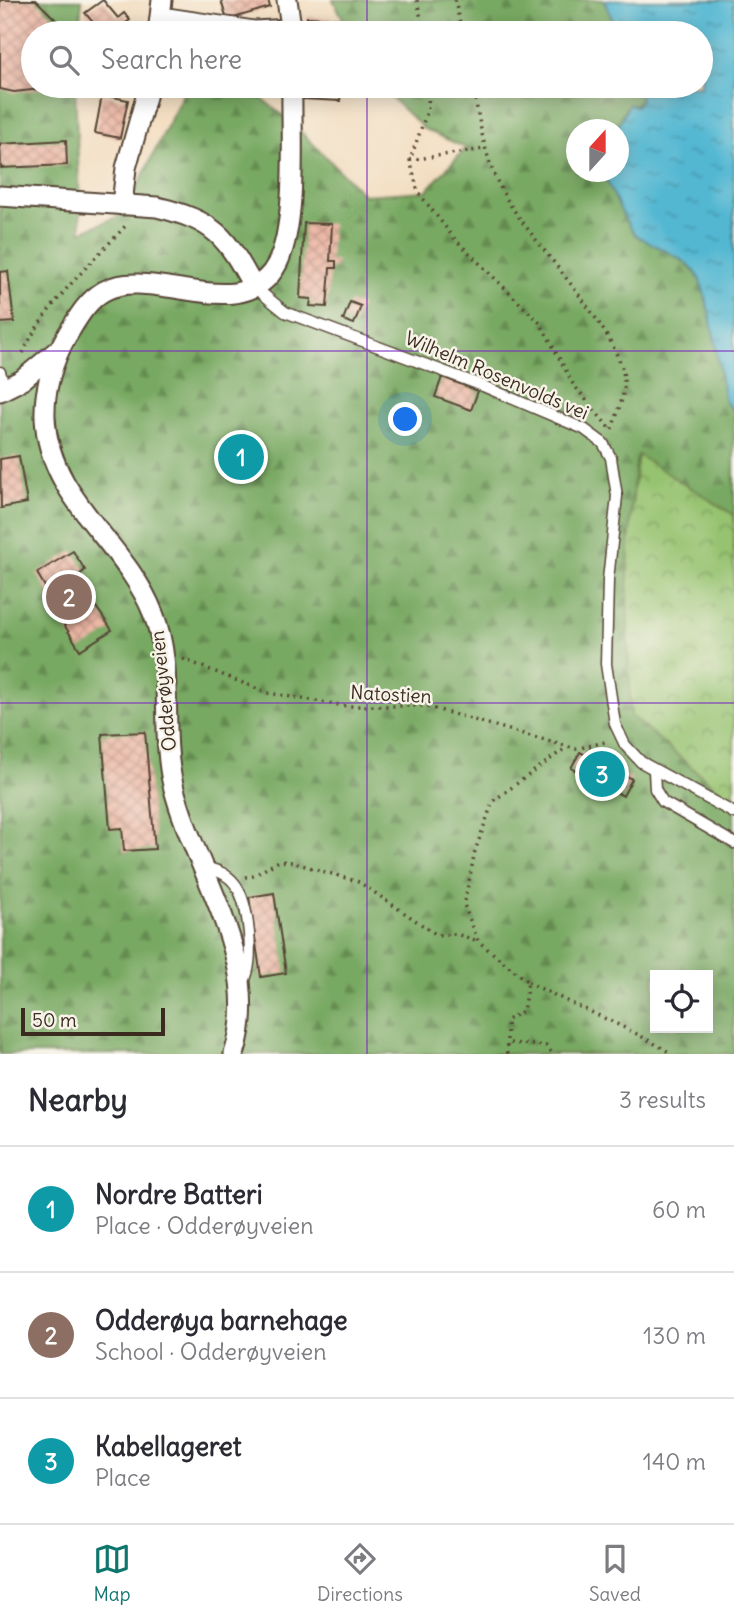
<!DOCTYPE html>
<html lang="en">
<head>
<meta charset="utf-8">
<style>
	:root { --surface:#fff; --page:#f7f7f7; --text:#2b2b33; --muted:#7c7c81; --line:#e1e1e2; --accent:#0f766e }
	body { margin:0; font-family:Delius,sans-serif; background:var(--page); color:var(--text) }
	.controls { position:absolute; right:21px; bottom:21px; display:grid; overflow:hidden; border-radius:0px; box-shadow:0 4px 18px #0003 }
	.controls button { width:63px; height:63px; display:grid; place-items:center; padding:0; border:0; border-bottom:2px solid var(--line); background:var(--surface); color:var(--text); font:35px sans-serif }
	.compass { position:absolute; left:566px; top:119px; width:63px; height:63px; border-radius:50%; background:var(--surface); box-shadow:0 4px 18px #0003; rotate:21deg }
	.scale { position:absolute; left:21px; bottom:18px; width:144px; box-sizing:border-box; padding-left:7px; border:4px solid #3b2a1e; border-top:0; font-size:19px; line-height:24px; white-space:nowrap; color:#3b2a1e; -webkit-text-stroke:5px #f7f3e8; paint-order:stroke }
	.you { position:absolute; left:406px; top:420px; width:24px; height:24px; margin:-18px; border:5px solid #fff; border-radius:50%; background:#1a73e8; box-shadow:0 0 0 10px #1a73e833 }
	.badge { display:grid; place-items:center; width:46px; height:46px; border-radius:50%; background:var(--accent); color:#fff; font-size:23px; font-weight:700 }
	.pin { position:absolute; translate:-50% -50%; border:4px solid #fff; box-shadow:0 2px 7px #0006 }
	.list { margin:0; padding:0; list-style:none }
	h2 { display:flex; justify-content:space-between; align-items:center; height:91px; margin:0; padding:0 28px; font-size:30px }
	h2 small { font-size:23px; font-weight:400; color:var(--muted) }
	.list li { display:grid; grid-template-columns:46px 1fr auto; gap:21px; align-items:center; box-sizing:border-box; height:126px; padding:0 28px; border-top:2px solid var(--line) }
	.list b { display:block; font-size:26px; white-space:nowrap }
	.list p { margin:0; font-size:23px; white-space:nowrap; color:var(--muted) }
	.list em { font-size:23px; font-style:normal; color:var(--muted) }
	.icon { flex:none; width:38px; height:38px; fill:none; stroke:currentColor; stroke-width:2; stroke-linecap:round; stroke-linejoin:round }
	.map { position:relative; flex:none; width:734px; height:1054px; overflow:hidden }
	.search { position:absolute; background:var(--surface); box-shadow:0 4px 18px #0003; left:21px; right:21px; top:21px; height:77px; display:flex; align-items:center; gap:18px; box-sizing:border-box; padding:0 24px; border-radius:38px; color:var(--muted); font-size:26px }
	.sheet { height:469px; background:var(--surface) }
	nav { display:flex; justify-content:space-around; align-items:center; box-sizing:border-box; height:98px; border-top:2px solid var(--line); background:var(--surface); font-size:19px; color:var(--muted) }
	nav a { display:grid; justify-items:center; gap:4px }
	nav .on { color:var(--accent) }
	.map>svg:first-child { display:block }
	.forest { fill:url(#forest-firs); stroke:#5a6a40; stroke-width:2; fill-rule:evenodd }
	.park { fill:url(#park-crowns); stroke:#687647; stroke-width:2 }
	.water { fill:url(#water-ripples); stroke:#477078; stroke-width:2 }
	.building { fill:url(#building-cross-hatch) }
	.lines { fill:none; stroke-linecap:round; stroke-linejoin:round }
	.service-casing { stroke:#574536; stroke-width:13 }
	.minor-casing { stroke:#574536; stroke-width:23 }
	.path { stroke:#574536; stroke-width:3.5; stroke-dasharray:2 5; stroke-linecap:butt }
	.service { stroke:#fff; stroke-width:10 }
	.minor { stroke:#fff; stroke-width:19 }
	.grid { fill:none; stroke:#7b2cbf; stroke-width:2; stroke-opacity:0.55 }
	.labels { text-anchor:middle; stroke-width:5; stroke-linejoin:round; paint-order:stroke }
	.street-label { font-size:19px; fill:#3b2a1e; stroke:#f7f3e8 }
</style>
</head>
<body>
<div class="map">
<svg width="734" height="1054" viewBox="0 0 734 1054">
	<defs>
		<pattern id="forest-firs" width="22" height="20" patternUnits="userSpaceOnUse" patternTransform="scale(1.75)"><rect width="22" height="20" fill="#78a962"/><path d="M5 1l3.5 6h-7zM16 11l3.5 6h-7z" fill="#648a50"/></pattern>
		<pattern id="park-crowns" width="20" height="18" patternUnits="userSpaceOnUse" patternTransform="scale(1.75)"><rect width="20" height="18" fill="#96c370"/><path d="M2 6a3 3 0 1 1 6 0M12 15a3 3 0 1 1 6 0" fill="none" stroke="#7c9f5b"/></pattern>
		<pattern id="water-ripples" width="26" height="14" patternUnits="userSpaceOnUse" patternTransform="scale(1.75)"><rect width="26" height="14" fill="#53b7d2"/><path d="M2 4q2-2 4 0t4 0M15 11q2-2 4 0t4 0" fill="none" stroke="#4695aa"/></pattern>
		<pattern id="building-cross-hatch" width="8" height="8" patternUnits="userSpaceOnUse" patternTransform="scale(1.75)"><rect width="8" height="8" fill="#ecb5a3"/><path d="M0 0l8 8M0 8l8-8" fill="none" stroke="#c09384"/></pattern>
	</defs>
	<rect width="100%" height="100%" fill="#f7f3e8"/>
	<filter id="ink" filterUnits="userSpaceOnUse"><feTurbulence type="fractalNoise" baseFrequency=".0143" numOctaves="2"/><feDisplacementMap in="SourceGraphic" scale="14" xChannelSelector="R" yChannelSelector="G"/><feConvolveMatrix kernelMatrix="1 2 1 2 8 2 1 2 1" color-interpolation-filters="sRGB"/></filter>
	<filter id="wash" filterUnits="userSpaceOnUse"><feTurbulence type="fractalNoise" baseFrequency=".00686" numOctaves="4" result="noise"/><feDisplacementMap in="SourceGraphic" scale="28" xChannelSelector="R" yChannelSelector="G"/><feGaussianBlur stdDeviation="1.57" result="paint"/><feColorMatrix in="noise" values="0 0 0 0 0 0 0 0 0 0 0 0 0 0 0 0 0 1.4 0 .05"/><feComposite in="paint" operator="in"/></filter>
	<g filter="url(#wash)">
		<rect width="100%" height="100%" fill="#f3ddc0"/>
		<g class="forest">
			<path d="M0,0h82l-3,33h-46v53h42l6,146 43,-18 63,-128h59l46,37 72,72 62,-4 40,-43 -42,-19 -45,-43h259l3,14 -17,13 -7,16 -41,1v42h29l30,63c20,9 45,20 60,37 15,18 25,103 30,130l9,9v104l-97,-59c-12,87 -11,173 -5,260l102,87v251h-734zM655,975h53v53h-53z"/>
			<path d="M333,0h271l14,33h-267z"/>
		</g>
		<path class="park" d="M638,455l96,60v288l-103,-87c-5,-87 -6,-174 7,-261z"/>
		<path class="water" d="M604,0h130v411l-9,-9c-5,-26 -16,-115 -31,-132 -15,-16 -38,-22 -56,-34 -11,-6 -27,-48 -34,-61l1,-3h13l-1,-43 12,-25 7,2 5,-6 -3,-14h63v-53h-83z"/>
		<g id="blocks">
			<g class="building">
				<path d="M0,0h36l26,26 -8,7h-21v53h17v2l-36,4 -14,-3z"/>
				<path d="M103,0l15,18 6,-5 6,7 -7,5 7,8h-28l-17,-20z"/>
				<path d="M221,0h47l2,7 -43,13z"/>
				<path d="M307,17l36,2v14h-37z"/>
				<path d="M304,86h37l-1,15 -37,-2z"/>
				<path d="M102,95l26,5 -8,38 -25,-5z"/>
				<path d="M66,140l1,25 -66,3 -1,-24z"/>
				<path d="M304,223l28,1 -2,37h6v7h-6l-3,39 -17,-1 1,-7 -11,-1z"/>
				<path d="M8,271l6,51 -14,1v-51z"/>
				<path d="M350,302l11,4 -7,18 -11,-4z"/>
				<path d="M442,377l36,14 -7,19 -36,-13z"/>
				<path d="M19,456l8,47 -26,5 -1,-49z"/>
				<path d="M73,551l12,19 -9,8 36,52 -32,20 -32,-51 3,-2 -14,-24z"/>
				<path d="M145,732l10,117 -31,2 -2,-23 -12,1 -8,-95z"/>
				<path d="M580,752l52,27 -9,17 -52,-28z"/>
				<path d="M274,893l12,80 -25,4 -12,-80z"/>
			</g>
		</g>
	</g>
	<g filter="url(#ink)">
		<use href="#blocks" fill-opacity="0" stroke="#574536" stroke-width="2"/>
		<g class="lines">
			<g class="service-casing">
				<g id="service">
					<path d="M253,286l32,26 198,74 101,43 19,14 8,15 6,38 -9,84 -2,84 9,60 10,21 16,17 93,51"/>
					<path d="M0,372l5,16"/>
					<path d="M654,771l1,18 8,13 71,41"/>
					<path d="M202,867c13,2 25,6 33,17 14,19 20,77 9,97"/>
				</g>
			</g>
			<g class="minor-casing">
				<g id="minor">
					<path d="M287,0l5,33"/>
					<path d="M161,17l93,14 38,-2"/>
					<path d="M158,33l4,-33"/>
					<path d="M0,196l157,11c58,14 69,29 96,79"/>
					<path d="M122,205l4,-37 23,-82"/>
					<path d="M0,391l22,-11 37,-31"/>
					<path d="M234,1054c31,-92 -40,-183 -61,-269 -13,-55 2,-118 -20,-172 -28,-71 -105,-114 -108,-196 -1,-27 8,-57 21,-80 10,-16 20,-36 38,-46 47,-27 140,37 173,-27 21,-41 14,-131 15,-178"/>
				</g>
			</g>
			<g class="path">
				<path d="M417,0l7,33"/>
				<path d="M455,0l7,33"/>
				<path d="M429,86l-1,23 -18,51 8,32 36,46 87,86 32,60 37,45"/>
				<path d="M473,86c7,39 12,77 33,112 26,44 115,135 118,181 1,18 -7,35 -13,52"/>
				<path d="M410,160l74,-11"/>
				<path d="M23,353c23,-50 69,-90 105,-130"/>
				<path d="M183,659l85,34 78,13h79l151,43 33,-8"/>
				<path d="M245,877l8,-1 26,-15 13,1 67,20 78,53 19,-1 22,7"/>
				<path d="M528,982c48,25 98,43 144,72"/>
				<path d="M510,1043l36,3 7,8"/>
				<path d="M507,1054v-34l16,-9 5,-29 -50,-41 -14,-36 11,-54 18,-50 74,-54"/>
			</g>
			<use href="#service" class="service"/>
			<use href="#minor" class="minor"/>
		</g>
	</g>
	<path class="grid" d="M367,0v33M367,86v968M0,351h734M0,703h734"/>
	<g class="labels">
		<g class="street-label">
			<text transform="translate(497 375) rotate(23)" y="7">Wilhelm Rosenvolds vei</text>
			<text transform="translate(163 691) rotate(-96)" y="7">Odderøyveien</text>
			<text transform="translate(391 694) rotate(3)" y="7">Natostien</text>
		</g>
	</g>
</svg>
<div class="controls">
<button><svg class="icon" aria-label="locate" viewBox="0 0 24 24"><circle cx="12" cy="12" r="6"/><path d="M12 2v4M12 18v4M2 12h4M18 12h4"/></svg></button>
</div>
<svg class="compass" viewBox="-18 -18 36 36"><path d="M0-13l5 13h-10z" fill="#e53935"/><path d="M0 13l5-13h-10z" fill="#7c7c81"/></svg>
<div class="scale">50 m</div>
<div class="you"></div>
<div class="pin badge" style="left:241px;top:457px;background:#0f9aa8">1</div>
<div class="pin badge" style="left:69px;top:597px;background:#8d6e63">2</div>
<div class="pin badge" style="left:602px;top:774px;background:#0f9aa8">3</div>
<div class="search"><svg class="icon" aria-label="search" viewBox="0 0 24 24"><circle cx="10" cy="10" r="6"/><path d="M15 15l6 6"/></svg>Search here</div>
</div>
<section class="sheet">
<h2>Nearby<small>3 results</small></h2>
<ul class="list">
<li><span class="badge" style="background:#0f9aa8">1</span><div><b>Nordre Batteri</b><p>Place · Odderøyveien</p></div><em>60 m</em></li>
<li><span class="badge" style="background:#8d6e63">2</span><div><b>Odderøya barnehage</b><p>School · Odderøyveien</p></div><em>130 m</em></li>
<li><span class="badge" style="background:#0f9aa8">3</span><div><b>Kabellageret</b><p>Place</p></div><em>140 m</em></li>
</ul>
</section>
<nav>
<a class="on"><svg class="icon" aria-label="map" viewBox="0 0 24 24"><path d="M3 6l6-2 6 2 6-2v14l-6 2-6-2-6 2zM9 4v14M15 6v14"/></svg>Map</a>
<a><svg class="icon" aria-label="directions" viewBox="0 0 24 24"><path d="M12 3l9 9-9 9-9-9zM9 14v-3h6M13 9l2 2-2 2"/></svg>Directions</a>
<a><svg class="icon" aria-label="saved" viewBox="0 0 24 24"><path d="M7 4h10v16l-5-4-5 4z"/></svg>Saved</a>
</nav>
</body>
</html>
